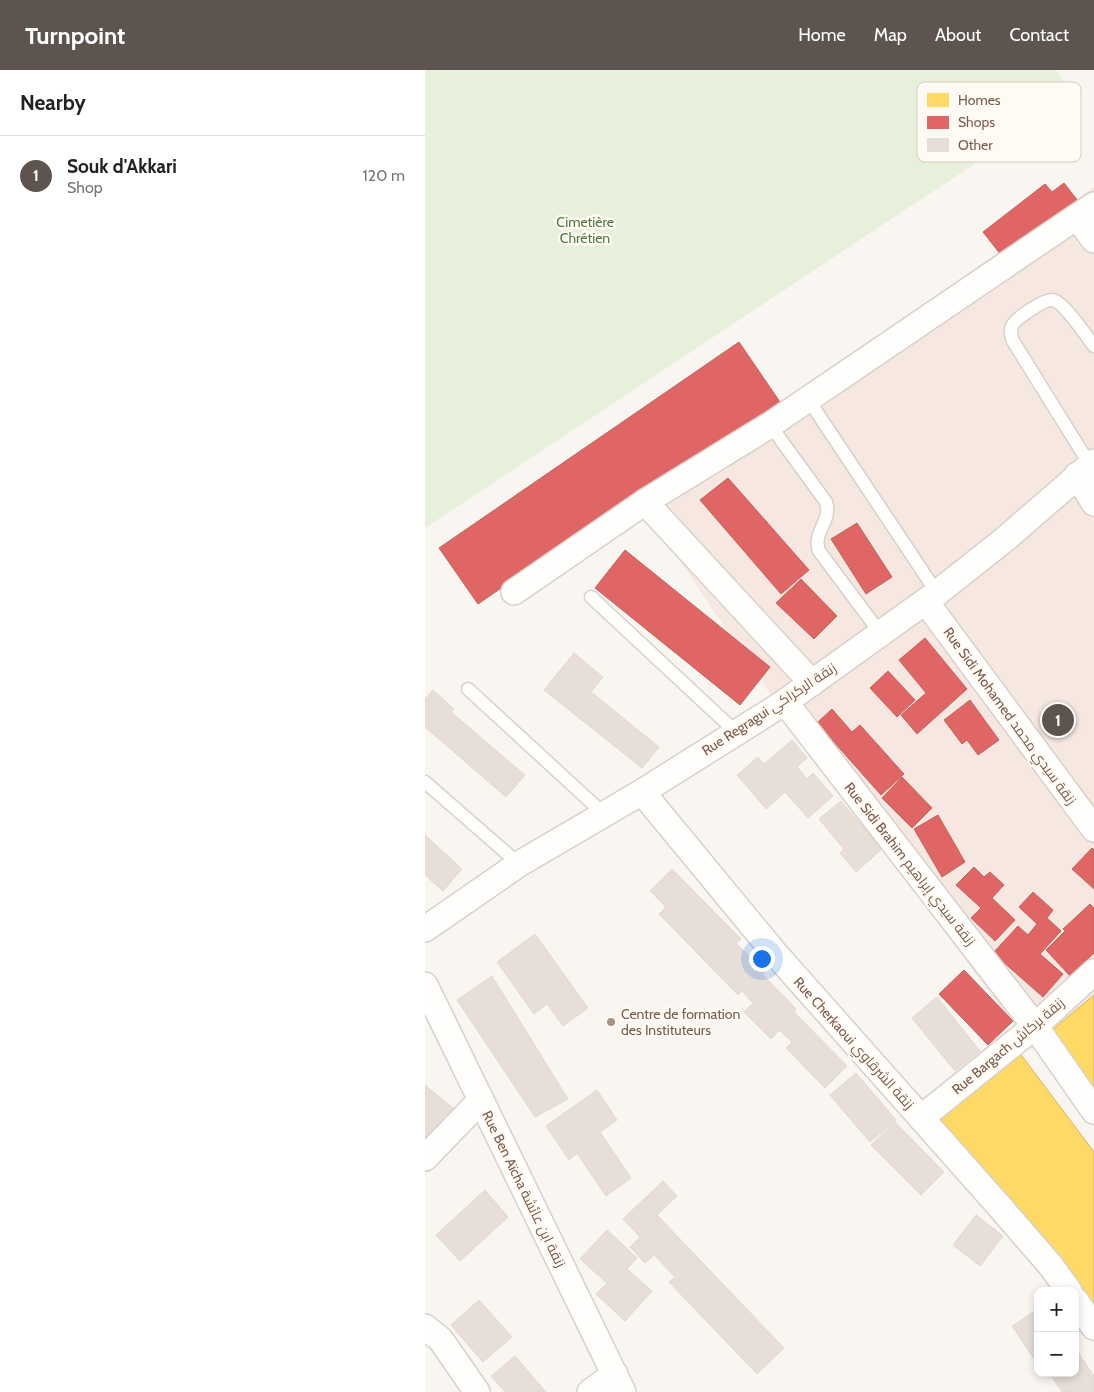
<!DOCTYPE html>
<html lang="en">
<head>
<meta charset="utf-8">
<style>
	:root { --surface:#fff; --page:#f2f2f2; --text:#222; --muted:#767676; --line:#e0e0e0; --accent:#5d544f }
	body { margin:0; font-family:Cabin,Cairo,sans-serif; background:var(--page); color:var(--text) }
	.controls { position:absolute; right:15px; bottom:15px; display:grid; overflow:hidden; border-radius:10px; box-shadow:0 2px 8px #0003 }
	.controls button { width:45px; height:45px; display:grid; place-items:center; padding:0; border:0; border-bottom:1px solid var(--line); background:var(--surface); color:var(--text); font:25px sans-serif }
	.you { position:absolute; left:336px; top:888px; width:18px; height:18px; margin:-12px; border:4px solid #fff; border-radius:50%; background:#1a73e8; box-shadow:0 0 0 8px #1a73e833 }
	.badge { display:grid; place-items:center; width:32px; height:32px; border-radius:50%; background:var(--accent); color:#fff; font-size:16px; font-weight:700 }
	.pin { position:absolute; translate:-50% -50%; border:2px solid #fff; box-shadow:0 1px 5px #0006 }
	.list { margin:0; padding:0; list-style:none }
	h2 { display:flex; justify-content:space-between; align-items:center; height:65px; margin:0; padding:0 20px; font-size:21px }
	h2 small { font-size:16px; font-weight:400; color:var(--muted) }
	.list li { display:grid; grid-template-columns:32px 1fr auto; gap:15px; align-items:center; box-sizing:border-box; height:80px; padding:0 20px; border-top:1px solid var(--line) }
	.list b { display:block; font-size:19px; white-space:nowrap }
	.list p { margin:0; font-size:16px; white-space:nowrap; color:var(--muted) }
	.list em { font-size:16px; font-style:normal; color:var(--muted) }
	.map { position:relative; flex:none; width:669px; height:1322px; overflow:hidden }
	header { display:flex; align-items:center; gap:30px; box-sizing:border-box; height:70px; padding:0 25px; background:var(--accent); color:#fff }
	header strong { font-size:24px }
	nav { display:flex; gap:28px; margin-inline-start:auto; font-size:18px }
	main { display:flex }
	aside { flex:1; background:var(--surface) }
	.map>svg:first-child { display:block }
	.commercial { fill:#f6e8e1 }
	.green { fill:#e7f0db }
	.homes { fill:#ffd966; stroke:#d7b45e }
	.shops { fill:#e06666; stroke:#c1635e }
	.building { fill:#e6ded7; stroke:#e2d8d2 }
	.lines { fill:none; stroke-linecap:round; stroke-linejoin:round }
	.lane-casing { stroke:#d7d1cb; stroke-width:15 }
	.street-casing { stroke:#d7d1cb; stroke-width:28 }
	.lane { stroke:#fefefd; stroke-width:12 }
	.street { stroke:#fefefd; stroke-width:25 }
	.poi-dot { fill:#a69286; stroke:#fffaf3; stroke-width:2 }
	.labels { text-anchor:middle; stroke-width:5; stroke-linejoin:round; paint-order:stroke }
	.park-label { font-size:14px; fill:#537a41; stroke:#fffaf3 }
	.street-label { font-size:14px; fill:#7a5c4d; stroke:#fffaf3 }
	.poi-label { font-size:14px; fill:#7a5c4d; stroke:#fffaf3; text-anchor:start }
	.key { fill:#fffaf3; stroke:#d7cbc1; stroke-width:1 }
	.key-label { font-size:14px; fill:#7a5c4d }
</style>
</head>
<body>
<header>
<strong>Turnpoint</strong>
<nav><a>Home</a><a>Map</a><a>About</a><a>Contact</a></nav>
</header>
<main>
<aside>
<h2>Nearby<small></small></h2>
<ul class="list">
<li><span class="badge">1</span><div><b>Souk d'Akkari</b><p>Shop</p></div><em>120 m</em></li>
</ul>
</aside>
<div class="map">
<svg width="669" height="1322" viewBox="0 0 669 1322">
	<rect width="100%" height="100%" fill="#f9f5f0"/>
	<path class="commercial" d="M669,117v811l-62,51 -226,-302 -168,-248z"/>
	<path class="green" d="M0,0h631l18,28 -649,430z"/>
	<g class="homes">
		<path d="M669,925v105l-50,-63z"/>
		<path d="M594,982l75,100v157l-33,-52 -127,-133z"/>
	</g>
	<g class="shops">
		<path d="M639,113l14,18 -73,59 -22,-28 62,-48 7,8z"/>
		<path d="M314,272l41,60 -152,104 -3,-3 -147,101 -39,-56z"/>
		<path d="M303,408l81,92 -28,24 -81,-94z"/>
		<path d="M432,453l35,54 -26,17 -35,-55z"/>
		<path d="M200,480l145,117 -30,38 -145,-117z"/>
		<path d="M376,509l36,37 -23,23 -38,-36z"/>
		<path d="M500,568l42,51 -50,45 -16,-19 25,-22 -27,-33z"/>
		<path d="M463,601l27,29 -18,17 -27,-29z"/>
		<path d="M545,630l29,40 -21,15 -11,-15 -5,4 -18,-24z"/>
		<path d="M407,639l20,23 8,-7 44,49 -23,21 -64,-72z"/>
		<path d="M477,707l30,31 -20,20 -30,-30z"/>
		<path d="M513,745l27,47 -23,15 -28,-48z"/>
		<path d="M667,778l2,2v39l-22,-20z"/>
		<path d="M549,797l10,10 6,-5 14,13 -12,13 23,22 -20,21 -24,-23 10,-10 -25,-23z"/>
		<path d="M608,822l20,18 -6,8 14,13 -21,23 23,20 -20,23 -50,-44 25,-27 10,9 9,-11 -18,-17z"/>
		<path d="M665,834l4,4v45l-24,23 -24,-26 19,-19 -2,-2z"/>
		<path d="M539,900l49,51 -25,24 -49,-51z"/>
	</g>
	<g class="building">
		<path d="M149,583l29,24 -12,15 68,55 -17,21 -98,-78z"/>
		<path d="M8,620l21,19 -3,3 74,63 -19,22 -81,-70v-28z"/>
		<path d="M367,670l15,18 -10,9 10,12 6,-6 20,23 -25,22 -23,-26 -19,17 -29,-34 21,-18 6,7z"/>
		<path d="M416,731l41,48 -26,23 -16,-19 4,-4 -25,-30z"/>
		<path d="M0,765l37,34 -19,22 -18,-16z"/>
		<path d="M247,799l69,70 -5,4 29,29 -3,2 34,35 -2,3 53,54 -22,22 -39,-40 6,-6 -13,-12 -8,9 -27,-27 9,-9 -11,-12 -4,4 -79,-81 7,-7 -16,-16z"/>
		<path d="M110,864l53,74 -25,18 -16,-22 -13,10 -37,-52z"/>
		<path d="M67,906l76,123 -33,18 -78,-117z"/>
		<path d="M512,927l43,54 -25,20 -43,-53z"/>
		<path d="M431,1003l40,47 -26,22 -40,-47z"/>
		<path d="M0,1015l29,24 -29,35z"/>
		<path d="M172,1020l20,30 -17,12 31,46 -25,18 -29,-43 -8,7 -23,-34z"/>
		<path d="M470,1052l49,50 -23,23 -50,-50z"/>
		<path d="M238,1111l14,15 -20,19 127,133 -27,26 -88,-92 6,-5 -21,-22 -9,8 -15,-16 10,-10 -17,-18z"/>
		<path d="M60,1120l23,27 -48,44 -24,-26z"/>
		<path d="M551,1145l27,21 -23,30 -27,-21z"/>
		<path d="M182,1160l30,28 -10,11 25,22 -27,30 -29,-27 11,-11 -27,-24z"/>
		<path d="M54,1230l33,37 -29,25 -32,-37z"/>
		<path d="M613,1239v56l-26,-39z"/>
		<path d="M650,1278l19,28v16h-32l-13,-19h26z"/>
		<path d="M90,1286l31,36h-41l-14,-16z"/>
	</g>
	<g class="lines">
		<g class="lane-casing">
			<g id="lane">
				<path d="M383,329l129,194"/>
				<path d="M345,355l56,77c6,20 -14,30 -7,49l62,83"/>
				<path d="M665,395l-77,-124c-2,-6 -3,-10 -1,-15 3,-7 33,-28 41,-26 12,3 33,36 41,46"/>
				<path d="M166,527l145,135"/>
				<path d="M43,619l136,125"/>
				<path d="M0,712l94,82"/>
			</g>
		</g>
		<g class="street-casing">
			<g id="street">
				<path d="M652,147l17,23"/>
				<path d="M652,405l17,28"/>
				<path d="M220,432l167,181"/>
				<path d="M89,522l131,-90 125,-77 324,-220"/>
				<path d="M501,532l168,227"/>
				<path d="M360,632l250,324 59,85"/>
				<path d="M217,722l132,160 226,255 51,59 18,25"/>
				<path d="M0,859l94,-65 123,-72 143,-90 152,-109 67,-53 90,-78"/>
				<path d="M0,915l198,407"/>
				<path d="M496,1048l114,-92 59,-54"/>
				<path d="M0,1088l56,-58"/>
				<path d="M650,1230l19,27"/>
				<path d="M0,1257l16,13 36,52"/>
				<path d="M165,1322l25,-18"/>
			</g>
		</g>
		<use href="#lane" class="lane"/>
		<use href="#street" class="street"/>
	</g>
	<circle class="poi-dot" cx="186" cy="952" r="5"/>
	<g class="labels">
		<g class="park-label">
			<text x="160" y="157">Cimetière<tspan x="160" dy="16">Chrétien</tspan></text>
		</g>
		<g class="street-label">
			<text transform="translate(344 639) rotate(-33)" y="5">Rue Regragui زنقة الركراكي</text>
			<text transform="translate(585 646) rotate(54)" y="5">Rue Sidi Mohamed زنقة سيدي محمد</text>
			<text transform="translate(485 794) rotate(52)" y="5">Rue Sidi Brahim زنقة سيدي إبراهيم</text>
			<text transform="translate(429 973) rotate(48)" y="5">Rue Cherkaoui زنقة الشرقاوي</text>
			<text transform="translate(583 976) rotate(-40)" y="5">Rue Bargach زنقة بركاش</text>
			<text transform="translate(99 1119) rotate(64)" y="5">Rue Ben Aïcha زنقة ابن عائشة</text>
		</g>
		<g class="poi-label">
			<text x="196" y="949">Centre de formation<tspan x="196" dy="16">des Instituteurs</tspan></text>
		</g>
	</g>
	<rect x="492" y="12" width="164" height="80" rx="8" class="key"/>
	<rect x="502" y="23" width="22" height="14" fill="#ffd966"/>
	<rect x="502" y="46" width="22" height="13" fill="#e06666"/>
	<rect x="502" y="68" width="22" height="14" fill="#e6ded7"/>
	<g class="key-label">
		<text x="533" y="35">Homes</text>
		<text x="533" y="57">Shops</text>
		<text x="533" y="80">Other</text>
	</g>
</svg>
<div class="controls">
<button>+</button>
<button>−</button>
</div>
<div class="you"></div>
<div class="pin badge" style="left:633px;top:650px">1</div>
</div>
</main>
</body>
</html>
